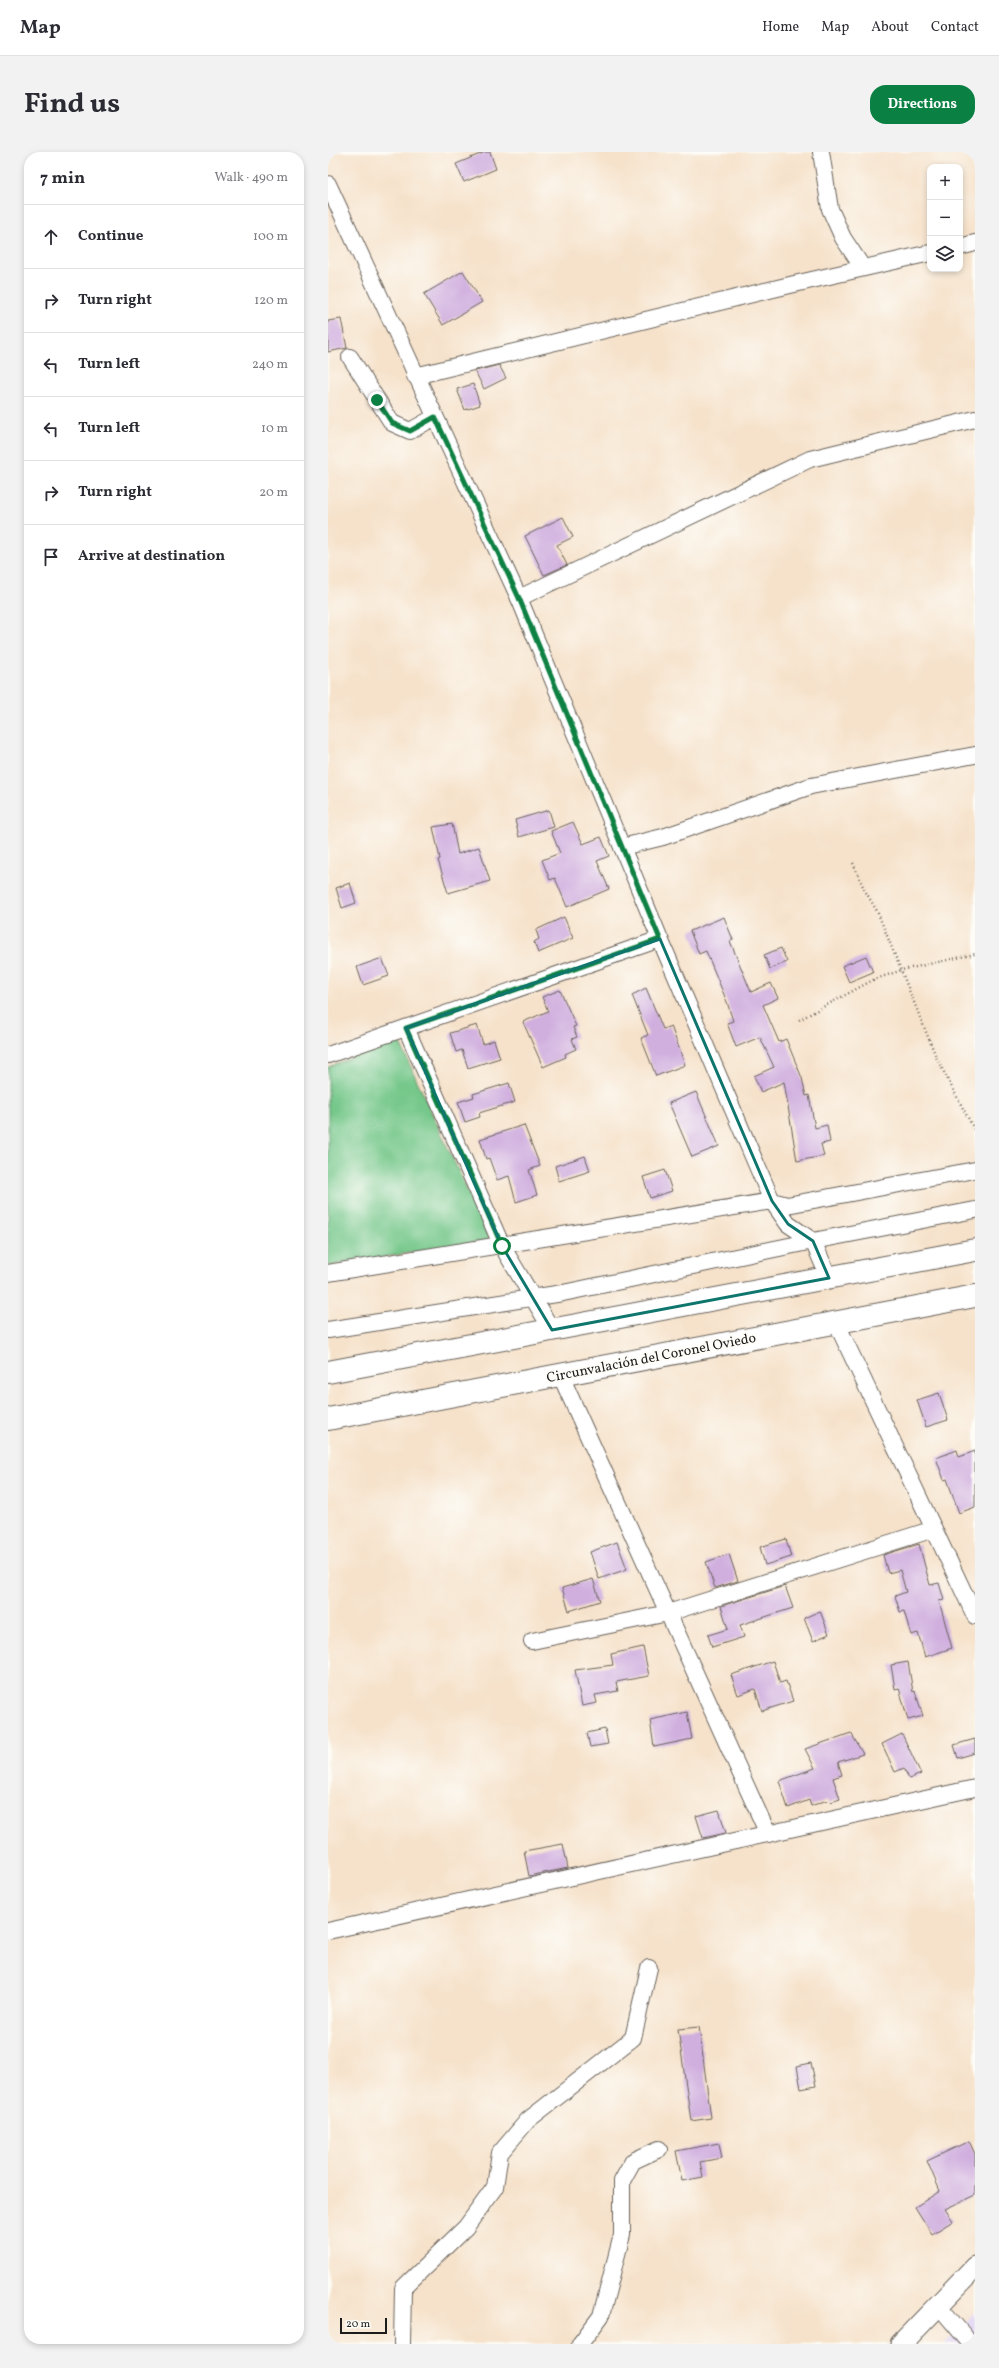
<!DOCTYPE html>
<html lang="en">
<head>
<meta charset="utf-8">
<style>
	:root { --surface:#fff; --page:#f2f2f3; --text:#2b2b33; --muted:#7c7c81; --line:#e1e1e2; --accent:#0b8043 }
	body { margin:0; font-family:Vollkorn,serif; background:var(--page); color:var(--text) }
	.controls { position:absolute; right:12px; top:12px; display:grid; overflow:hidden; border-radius:8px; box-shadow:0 2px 6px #0003 }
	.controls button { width:36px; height:36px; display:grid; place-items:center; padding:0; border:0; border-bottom:1px solid var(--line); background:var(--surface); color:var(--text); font:20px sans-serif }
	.scale { position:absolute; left:12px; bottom:10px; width:47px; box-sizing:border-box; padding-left:4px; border:2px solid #1c1c1c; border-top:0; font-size:11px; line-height:14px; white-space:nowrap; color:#1c1c1c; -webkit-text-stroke:3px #fdfcf7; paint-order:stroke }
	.stop { position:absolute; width:12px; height:12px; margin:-9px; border:3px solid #0b8043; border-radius:50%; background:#fff }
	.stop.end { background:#0b8043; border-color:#fff; box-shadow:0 1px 4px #0008 }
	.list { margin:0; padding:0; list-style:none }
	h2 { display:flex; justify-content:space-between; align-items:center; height:52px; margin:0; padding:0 16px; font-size:17px }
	h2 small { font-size:13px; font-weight:400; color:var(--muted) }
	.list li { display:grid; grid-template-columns:26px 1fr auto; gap:12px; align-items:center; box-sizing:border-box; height:64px; padding:0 16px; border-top:1px solid var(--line) }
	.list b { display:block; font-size:15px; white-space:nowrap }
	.list em { font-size:13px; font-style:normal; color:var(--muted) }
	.icon { flex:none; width:22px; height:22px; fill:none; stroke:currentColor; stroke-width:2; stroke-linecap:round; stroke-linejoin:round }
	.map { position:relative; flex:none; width:647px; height:2192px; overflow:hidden; border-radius:16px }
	header { display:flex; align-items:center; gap:24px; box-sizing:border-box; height:56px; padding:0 20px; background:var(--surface); border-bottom:1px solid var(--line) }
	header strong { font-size:19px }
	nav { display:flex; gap:22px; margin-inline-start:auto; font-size:14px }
	.intro { display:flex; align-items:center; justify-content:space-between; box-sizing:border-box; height:96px; padding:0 24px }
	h1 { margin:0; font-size:28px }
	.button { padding:10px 18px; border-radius:16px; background:var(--accent); color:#fff; font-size:14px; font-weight:700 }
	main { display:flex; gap:24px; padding:0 24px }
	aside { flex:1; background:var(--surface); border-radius:16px; box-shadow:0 2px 6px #0003 }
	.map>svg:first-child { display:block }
	.built { fill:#e1d4f3 }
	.green { fill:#75c78a; stroke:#487253 }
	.building { fill:#d0afdf }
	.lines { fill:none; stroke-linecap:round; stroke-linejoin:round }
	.minor-casing { stroke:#686159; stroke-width:18 }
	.major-casing { stroke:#686159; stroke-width:23 }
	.highway-casing { stroke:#686159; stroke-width:24 }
	.path { stroke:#686159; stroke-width:2.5; stroke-dasharray:1 3; stroke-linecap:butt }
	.minor { stroke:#fff; stroke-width:16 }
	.major { stroke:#fff; stroke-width:21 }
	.highway { stroke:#fff; stroke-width:22 }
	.route { stroke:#0b8043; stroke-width:5 }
	.marked { fill:none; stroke:#0f766e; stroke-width:3; stroke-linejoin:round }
	.labels { text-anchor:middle; stroke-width:4; stroke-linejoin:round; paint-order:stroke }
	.street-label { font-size:14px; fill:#1c1c1c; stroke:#fdfcf7 }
</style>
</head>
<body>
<header>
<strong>Map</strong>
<nav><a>Home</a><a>Map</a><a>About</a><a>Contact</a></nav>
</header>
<div class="intro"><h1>Find us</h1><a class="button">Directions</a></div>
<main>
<aside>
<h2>7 min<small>Walk · 490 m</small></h2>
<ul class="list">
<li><svg class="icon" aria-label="ahead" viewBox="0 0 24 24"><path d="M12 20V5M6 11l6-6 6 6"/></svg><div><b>Continue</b></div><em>100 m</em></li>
<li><svg class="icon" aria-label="right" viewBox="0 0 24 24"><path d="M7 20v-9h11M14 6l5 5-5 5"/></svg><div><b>Turn right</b></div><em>120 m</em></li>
<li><svg class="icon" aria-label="left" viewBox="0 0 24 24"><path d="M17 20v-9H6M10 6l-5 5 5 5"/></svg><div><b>Turn left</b></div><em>240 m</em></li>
<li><svg class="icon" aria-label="left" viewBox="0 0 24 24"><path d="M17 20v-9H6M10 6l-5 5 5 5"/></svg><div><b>Turn left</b></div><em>10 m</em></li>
<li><svg class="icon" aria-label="right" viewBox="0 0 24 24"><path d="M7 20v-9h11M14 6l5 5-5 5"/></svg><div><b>Turn right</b></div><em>20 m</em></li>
<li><svg class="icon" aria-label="arrive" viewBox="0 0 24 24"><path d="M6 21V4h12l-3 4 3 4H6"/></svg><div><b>Arrive at destination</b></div></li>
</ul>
</aside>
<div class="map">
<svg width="647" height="2192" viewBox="0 0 647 2192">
	<rect width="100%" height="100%" fill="#fdfcf7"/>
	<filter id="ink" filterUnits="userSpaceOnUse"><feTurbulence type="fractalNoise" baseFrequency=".025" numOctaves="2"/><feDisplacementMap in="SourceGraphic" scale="8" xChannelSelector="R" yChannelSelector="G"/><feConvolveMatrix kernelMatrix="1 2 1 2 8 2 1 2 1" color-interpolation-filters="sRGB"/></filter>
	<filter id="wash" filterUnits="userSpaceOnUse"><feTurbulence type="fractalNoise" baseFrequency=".012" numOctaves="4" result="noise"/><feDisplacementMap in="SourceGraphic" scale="16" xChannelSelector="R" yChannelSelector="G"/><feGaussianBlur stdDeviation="0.9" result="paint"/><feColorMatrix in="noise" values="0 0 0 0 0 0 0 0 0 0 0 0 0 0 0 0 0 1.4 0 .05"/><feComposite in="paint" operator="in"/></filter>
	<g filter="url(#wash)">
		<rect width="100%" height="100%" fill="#f6e2cb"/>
		<path class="built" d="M647,2160v32h-31z"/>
		<path class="green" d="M70,887l92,201 -162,26v-199z"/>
		<g id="blocks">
			<g class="building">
				<path d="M157,0h5l6,17 -32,13 -8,-18z"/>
				<path d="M135,119l19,31 -39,23 -19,-31z"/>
				<path d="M13,167l6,29 -19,4v-31z"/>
				<path d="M171,213l7,13 -22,11 -9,-18z"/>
				<path d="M145,232l7,21 -15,5 -8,-21z"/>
				<path d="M235,365l10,20 -16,8 10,20 -23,10 -19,-39z"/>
				<path d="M221,658l5,17 -35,10 -4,-17z"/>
				<path d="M245,670l10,22 18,-7 8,19 -12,5 12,28 -42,18 -12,-29 -5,2 -8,-20 18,-7 -9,-22z"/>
				<path d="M124,672l6,30 21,-7 11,34 -42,12 -10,-33 2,-1 -7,-32z"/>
				<path d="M22,731l6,20 -14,5 -6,-20z"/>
				<path d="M236,765l9,21 -35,15 -4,-11 5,-3 -3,-9z"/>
				<path d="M396,765l9,23 -3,1 21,51 20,-9 7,15 -15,7 16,37 7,-3 16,39 4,18 3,-1 6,33 12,-3 3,17 -9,2 3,12 -27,5 -13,-79 -23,10 -7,-16 20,-9 -14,-30 -24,10 -9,-24 6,-2 -6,-19 -21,-51 -7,3 -9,-23z"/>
				<path d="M453,796l6,14 -17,7 -6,-14z"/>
				<path d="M538,804l7,16 -24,10 -7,-16z"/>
				<path d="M54,806l7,18 -26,9 -6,-18z"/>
				<path d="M318,836l17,41 8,-3 14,39 -29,11 -15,-38 7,-3 -16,-40z"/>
				<path d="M232,838l16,36 -3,1 4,10 -5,2 4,10 -11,5 1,3 -23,10 -20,-45 25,-11 -6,-14z"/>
				<path d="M149,873l6,19 11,-4 6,18 -32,10 -6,-18 -6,2 -6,-19z"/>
				<path d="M181,931l6,19 -36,11 1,4 -15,5 -7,-20 16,-5 -1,-3z"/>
				<path d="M368,940l23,54 -27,11 -23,-54z"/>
				<path d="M196,973l16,41 -11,4 8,25 -21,7 -7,-26 -12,4 -8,-22 -3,1 -6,-20z"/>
				<path d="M257,1004l5,15 -31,10 -4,-15z"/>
				<path d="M337,1018l7,21 -22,7 -7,-21z"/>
				<path d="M611,1241l9,27 -22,7 -9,-27z"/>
				<path d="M629,1298l2,7 16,-6v56l-16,6 -12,-34 -3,1 -8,-22z"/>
				<path d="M458,1387l5,18 -26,8 -5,-18z"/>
				<path d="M289,1390l10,27 -28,10 -9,-27z"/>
				<path d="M591,1392l11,41 9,-2 5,17 -5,1 13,47 -27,9 -7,-24 -7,2 -7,-24 -4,1 -5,-16 11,-4 -6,-22 -12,3 -5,-18z"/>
				<path d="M401,1402l9,27 -23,7 -9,-26z"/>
				<path d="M265,1427l7,22 -31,10 -7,-23z"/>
				<path d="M457,1434l8,22 -53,17 4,12 -32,10 -4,-12 20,-6 -7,-23z"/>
				<path d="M492,1459l9,23 -16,7 -9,-23z"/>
				<path d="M315,1495l6,29 -33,6 2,9 -23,4 2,8 -15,3 -7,-36 38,-5 -2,-11z"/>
				<path d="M445,1509l7,22 6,-2 7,20 -31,10 -7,-22 -17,6 -7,-20z"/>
				<path d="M580,1510l5,30 2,-1 8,25 -15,4 -9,-32 -4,1 -4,-24z"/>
				<path d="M359,1560l5,27 -38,8 -4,-27z"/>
				<path d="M277,1577l3,15 -18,3 -3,-14z"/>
				<path d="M523,1581l12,21 -25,8 4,13 -9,3 7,21 -12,4 -1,-3 -16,6 -2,-6 -21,8 -9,-27 36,-13 -10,-19z"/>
				<path d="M574,1582l19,40 -12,5 -5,-11 -9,4 -13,-28z"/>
				<path d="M647,1587v14l-17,5 -4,-13z"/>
				<path d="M391,1658l7,23 -23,5 -7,-22z"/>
				<path d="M235,1692l5,24 -39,8 -5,-25z"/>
				<path d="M371,1875l12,91 -20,3 -13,-92z"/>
				<path d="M483,1911l5,23 -15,3 -4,-23z"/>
				<path d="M641,1989l6,13v41l-30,14 8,12 -21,13 -17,-27 25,-16 -13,-30z"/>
				<path d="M391,1991l3,15 -22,4 3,15 -21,4 -6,-30z"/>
			</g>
		</g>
	</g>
	<g filter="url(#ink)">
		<use href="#blocks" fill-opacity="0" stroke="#686159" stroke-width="1"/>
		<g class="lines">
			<g class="minor-casing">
				<g id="minor">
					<path d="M493,0l9,57 13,29 20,30"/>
					<path d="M0,32l191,414 141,341 112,262 16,23 25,17 16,37"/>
					<path d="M632,95l15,-4"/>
					<path d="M22,205l42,66 18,8 25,-14"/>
					<path d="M87,224l375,-91 140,-32"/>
					<path d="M191,446l291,-139 165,-40"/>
					<path d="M294,695l41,-10 148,-51 164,-31"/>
					<path d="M78,876l96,218 50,84"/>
					<path d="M0,903l332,-116"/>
					<path d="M0,1121l444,-72 15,4 188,-35"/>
					<path d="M508,1170l139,294"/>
					<path d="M0,1178l235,-37 250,-52 162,-31"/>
					<path d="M232,1222l208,460"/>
					<path d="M204,1489l136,-28 266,-84"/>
					<path d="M0,1779l647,-143"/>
					<path d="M610,2153l33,39"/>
					<path d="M74,2192l1,-56 63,-61 29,-40 5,-34 28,-33 105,-82 16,-70"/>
					<path d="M252,2192l21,-28 21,-81v-54l11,-20 26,-12"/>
				</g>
			</g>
			<g class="major-casing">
				<path id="major" d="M573,2192l74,-77"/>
			</g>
			<g class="highway-casing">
				<g id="highway">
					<path d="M0,1220l647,-122"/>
					<path d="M0,1267l647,-123"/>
				</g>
			</g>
			<g class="path">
				<path d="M525,711l11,26 13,22 60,148 38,72"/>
				<path d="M471,868l74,-40 29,-10 73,-16"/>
			</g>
			<use href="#minor" class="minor"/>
			<use href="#major" class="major"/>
			<use href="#highway" class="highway"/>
		</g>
	</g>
	<g class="lines" filter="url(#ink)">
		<path class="route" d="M49,248l15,23 18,8 25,-14 84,181 141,341 -254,89 96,218"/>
	</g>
	<path class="marked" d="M332,787l112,262 16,23 25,17 16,37 -277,52 -50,-84 -96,-218z"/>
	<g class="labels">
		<g class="street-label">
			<text transform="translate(323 1205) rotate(-11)" y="5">Circunvalación del Coronel Oviedo</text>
		</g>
	</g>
</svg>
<div class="controls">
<button>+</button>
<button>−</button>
<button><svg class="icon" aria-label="layers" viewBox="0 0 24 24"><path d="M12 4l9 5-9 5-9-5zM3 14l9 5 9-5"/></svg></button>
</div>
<div class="scale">20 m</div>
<div class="stop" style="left:174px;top:1094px"></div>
<div class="stop end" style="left:49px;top:248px"></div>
</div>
</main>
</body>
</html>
